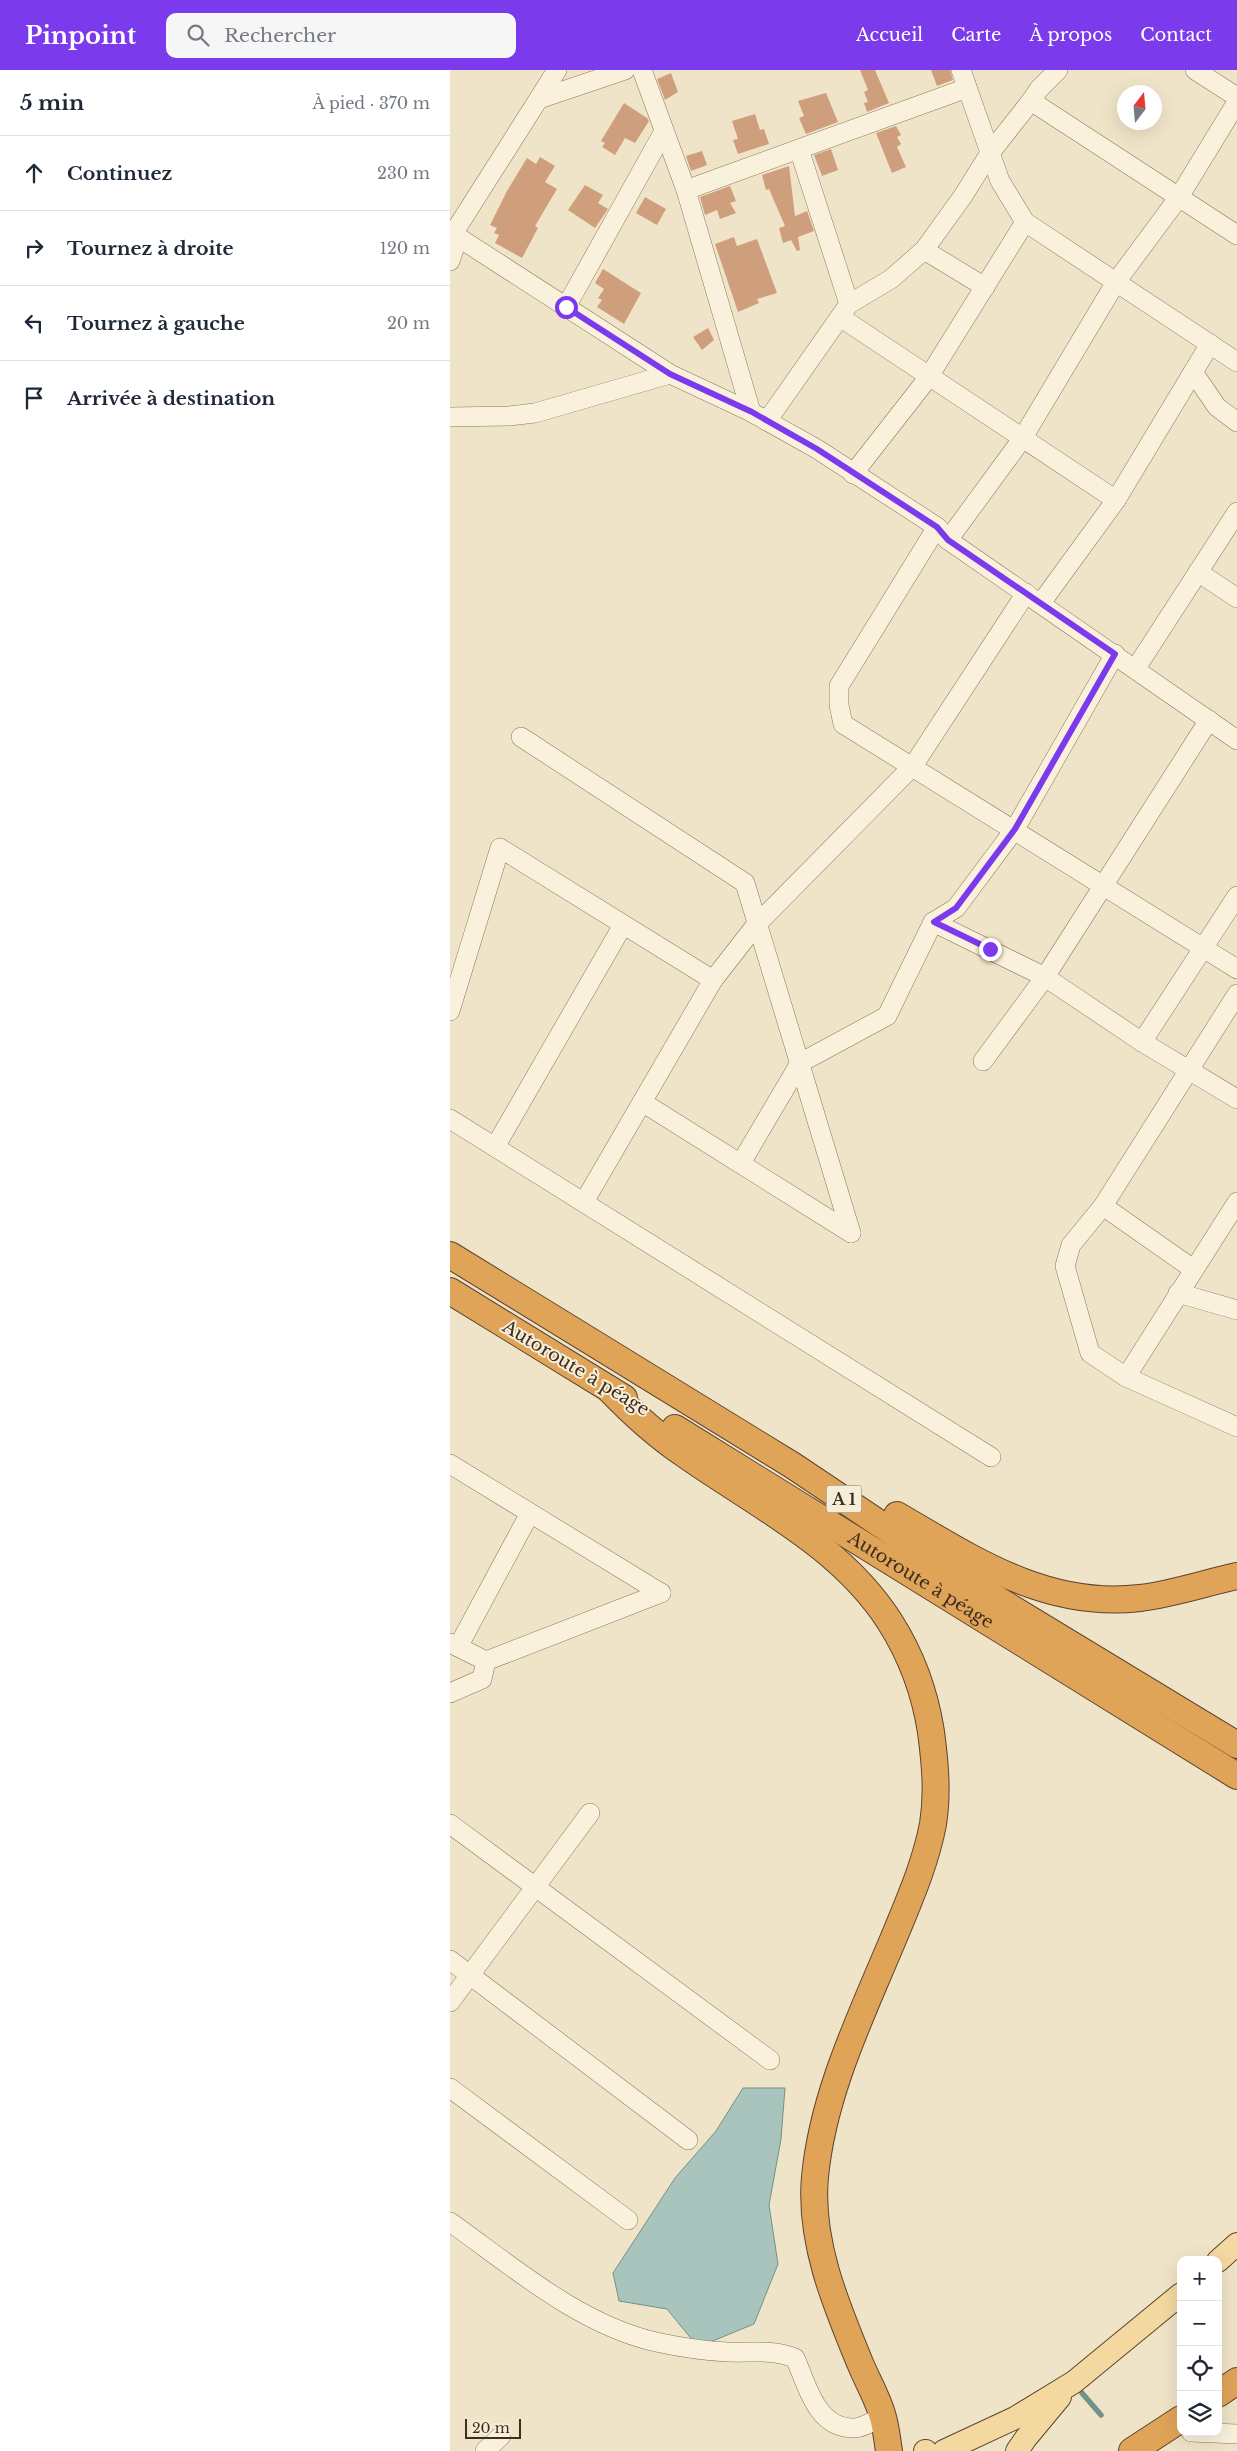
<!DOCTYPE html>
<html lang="fr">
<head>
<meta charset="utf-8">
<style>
	:root { --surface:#fff; --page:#f6f6f7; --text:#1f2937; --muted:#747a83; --line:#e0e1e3; --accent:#7c3aed }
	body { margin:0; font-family:"Libre Baskerville",serif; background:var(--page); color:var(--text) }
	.controls { position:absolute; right:15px; bottom:15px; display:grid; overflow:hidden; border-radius:10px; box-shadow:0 5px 20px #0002 }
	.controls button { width:45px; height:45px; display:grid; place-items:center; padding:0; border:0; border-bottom:1px solid var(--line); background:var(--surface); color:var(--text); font:25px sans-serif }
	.compass { position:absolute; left:667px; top:15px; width:45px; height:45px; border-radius:50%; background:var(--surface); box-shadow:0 5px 20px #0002; rotate:16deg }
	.scale { position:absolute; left:15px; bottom:12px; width:56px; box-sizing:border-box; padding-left:5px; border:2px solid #3d2e20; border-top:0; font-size:14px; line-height:18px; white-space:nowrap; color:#3d2e20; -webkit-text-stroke:4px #f7eed8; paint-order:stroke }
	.stop { position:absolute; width:15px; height:15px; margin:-11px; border:4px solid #7c3aed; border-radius:50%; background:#fff }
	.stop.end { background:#7c3aed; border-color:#fff; box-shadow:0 1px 5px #0008 }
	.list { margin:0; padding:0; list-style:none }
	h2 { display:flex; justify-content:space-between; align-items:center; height:65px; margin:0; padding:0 20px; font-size:21px }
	h2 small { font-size:16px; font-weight:400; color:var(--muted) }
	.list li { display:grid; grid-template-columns:32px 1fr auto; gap:15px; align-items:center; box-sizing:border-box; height:75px; padding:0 20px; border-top:1px solid var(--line) }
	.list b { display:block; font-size:19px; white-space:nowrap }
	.list em { font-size:16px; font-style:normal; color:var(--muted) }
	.icon { flex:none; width:28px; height:28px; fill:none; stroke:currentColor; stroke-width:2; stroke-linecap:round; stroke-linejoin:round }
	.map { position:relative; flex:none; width:787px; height:2381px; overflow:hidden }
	header { display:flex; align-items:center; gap:30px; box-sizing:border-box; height:70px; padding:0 25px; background:var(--accent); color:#fff }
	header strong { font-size:24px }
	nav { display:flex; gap:28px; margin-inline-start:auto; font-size:18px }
	.search { width:350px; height:45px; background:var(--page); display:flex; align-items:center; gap:12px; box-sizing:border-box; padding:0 18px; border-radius:10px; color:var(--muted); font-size:19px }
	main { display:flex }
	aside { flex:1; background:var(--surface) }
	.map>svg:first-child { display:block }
	.water { fill:#a9c4bc; stroke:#6f938a }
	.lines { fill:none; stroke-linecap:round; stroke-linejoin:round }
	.stream { stroke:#6f938a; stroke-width:5.5 }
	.building { fill:#cf9f7d }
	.minor-casing { stroke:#8d765c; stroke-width:20 }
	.major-casing { stroke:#5b4430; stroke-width:24 }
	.highway-casing { stroke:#5b4430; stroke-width:28 }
	.minor { stroke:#faf1dc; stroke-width:19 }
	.major { stroke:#f3d9a0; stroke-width:22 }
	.highway { stroke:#e0a458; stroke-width:26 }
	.route { stroke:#7c3aed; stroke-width:6 }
	.labels { text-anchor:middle; stroke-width:4; stroke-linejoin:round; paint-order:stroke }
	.shield { fill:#f7eed8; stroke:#756857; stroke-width:1 }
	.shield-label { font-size:16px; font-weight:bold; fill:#3d2e20 }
	.street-label { font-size:18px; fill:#3d2e20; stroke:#f7eed8 }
</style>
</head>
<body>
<header>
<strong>Pinpoint</strong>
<div class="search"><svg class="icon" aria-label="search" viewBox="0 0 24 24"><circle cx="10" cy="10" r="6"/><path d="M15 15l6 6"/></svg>Rechercher</div>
<nav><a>Accueil</a><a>Carte</a><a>À propos</a><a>Contact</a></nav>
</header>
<main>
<aside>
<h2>5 min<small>À pied · 370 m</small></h2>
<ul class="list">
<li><svg class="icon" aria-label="ahead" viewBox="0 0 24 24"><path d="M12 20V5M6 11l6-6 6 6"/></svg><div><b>Continuez</b></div><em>230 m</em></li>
<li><svg class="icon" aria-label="right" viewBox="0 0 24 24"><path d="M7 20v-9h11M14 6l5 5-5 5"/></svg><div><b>Tournez à droite</b></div><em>120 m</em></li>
<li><svg class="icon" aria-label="left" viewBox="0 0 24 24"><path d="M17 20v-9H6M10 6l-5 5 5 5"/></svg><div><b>Tournez à gauche</b></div><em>20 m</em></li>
<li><svg class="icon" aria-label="arrive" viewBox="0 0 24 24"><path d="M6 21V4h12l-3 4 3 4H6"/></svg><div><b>Arrivée à destination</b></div></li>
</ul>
</aside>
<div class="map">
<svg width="787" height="2381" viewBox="0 0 787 2381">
	<rect width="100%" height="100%" fill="#f0e4c8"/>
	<path class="water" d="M293,2018h42l-4,51 -12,66 9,59 -24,60 -56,23 -31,-38 -48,-8 -6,-28 62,-95 41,-47z"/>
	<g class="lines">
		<path class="stream" d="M632,2323l19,22"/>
	</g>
	<g class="building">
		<path d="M410,0h15l14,33 -22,9 -3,-9 4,-1 -4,-10 4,-2z"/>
		<path d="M481,0h19l3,10 -16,6z"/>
		<path d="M221,3l7,19 -13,8 -8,-21z"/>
		<path d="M376,23l12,29 -32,12 -7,-16 5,-2 -6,-15z"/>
		<path d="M174,33l23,15 2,3 -14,22 -10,-5 -10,17 -13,-8 3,-4 -4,-2z"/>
		<path d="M305,44l5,16 4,-1 5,15 -31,10 -5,-14 5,-1 -6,-18z"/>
		<path d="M446,56l5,9 -4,2 4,7 -4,3 9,20 -14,6 -16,-40z"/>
		<path d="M381,79l7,21 -16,6 -8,-21z"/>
		<path d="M252,81l5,14 -16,6 -5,-15z"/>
		<path d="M90,87l15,9 -10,16 12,7 -22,37 3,2 -16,30 -27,-15 4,-8 -5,-2 3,-5 -7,-3 17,-34 20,-33 9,6z"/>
		<path d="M339,96l6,50 12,-5 7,20 -16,6 2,13 -3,1 -6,-11 -8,3 -4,-15 6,-2 -16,-37 -3,1 -4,-15z"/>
		<path d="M135,115l18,10 -5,8 10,6 -13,19 -27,-18z"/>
		<path d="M280,116l6,15 -6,2 6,10 -16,6 -3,-9 -12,5 -5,-18z"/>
		<path d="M195,127l21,12 -9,16 -21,-12z"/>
		<path d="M284,167l3,9 20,-7 20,54 -20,6 2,4 -21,9 -23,-68z"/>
		<path d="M153,199l38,24 -17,31 -27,-17 5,-7 -4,-2 6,-9 -9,-6z"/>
		<path d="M258,258l6,12 -12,10 -9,-13z"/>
	</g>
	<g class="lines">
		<g class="minor-casing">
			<g id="minor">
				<path d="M192,0l44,120 65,222"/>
				<path d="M511,0l39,111 25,41 212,140"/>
				<path d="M608,0l-19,19 -8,12 206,134"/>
				<path d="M745,0l42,27"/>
				<path d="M89,29l86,-29"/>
				<path d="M236,120l281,-102"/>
				<path d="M0,162l220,142 81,38 66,37 120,78 11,13 289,200"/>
				<path d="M3,164l104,-164"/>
				<path d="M474,180l61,37"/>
				<path d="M0,191l8,-24"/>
				<path d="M399,234l42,-25 33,-29 39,-54 27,-43 41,-52"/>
				<path d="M116,237l97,-174"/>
				<path d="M390,247l276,183"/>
				<path d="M743,302l24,35 20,15"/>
				<path d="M0,347l59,-1 26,-3 135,-39"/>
				<path d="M317,351l82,-117 -50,-155"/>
				<path d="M403,404l75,-96 97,-156"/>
				<path d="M487,457l-98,159v19l4,19 394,245"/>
				<path d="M498,470l74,-101 94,-157 63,-85 58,-95"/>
				<path d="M748,502l39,26"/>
				<path d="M591,533l75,-103 94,-156"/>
				<path d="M686,598l101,-156"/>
				<path d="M71,667l224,146 106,350"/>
				<path d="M483,852l112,55 97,65 95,57"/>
				<path d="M787,924l-134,212 -32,39 -6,21 25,87 36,24 111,-175"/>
				<path d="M0,941l50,-163 213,132"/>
				<path d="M692,972l95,-146"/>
				<path d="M533,991l62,-84 164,-257"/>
				<path d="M192,1032l209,131"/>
				<path d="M0,1049l541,338"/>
				<path d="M45,1077l128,-222"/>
				<path d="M291,1093l59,-100 87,-47 46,-94 23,-14 59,-79 100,-175"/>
				<path d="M134,1132l129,-222 43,-55 157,-159 113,-173"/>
				<path d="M653,1136l90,63"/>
				<path d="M728,1223l59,17"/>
				<path d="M676,1307l111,50"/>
				<path d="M0,1394l211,129"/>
				<path d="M0,1573l36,18 175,-68"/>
				<path d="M8,1577l72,-134"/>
				<path d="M0,1623l32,-14 4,-18"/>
				<path d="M0,1754l320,236"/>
				<path d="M0,1890l238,180"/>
				<path d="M0,1932l140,-189"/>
				<path d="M0,2018l178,132"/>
				<path d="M0,2152c62,44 130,103 206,120 23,5 48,9 72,10 23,1 44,-3 67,6 12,26 21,71 59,70 9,0 21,-8 29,-12"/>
				<path d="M741,2362l46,2"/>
				<path d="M35,2381l16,-15"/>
			</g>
		</g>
		<g class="major-casing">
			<g id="major">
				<path d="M768,2191l19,-17"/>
				<path d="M475,2381h1"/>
				<path d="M494,2381l71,-33 59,-36 107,-88"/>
				<path d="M567,2381l9,-13 34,-41"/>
			</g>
		</g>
		<g class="highway-casing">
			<g id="highway">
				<path d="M0,1185l342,210 160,107 285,173"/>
				<path d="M0,1221l174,107"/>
				<path d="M159,1319c23,24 47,46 75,65 72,51 157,91 206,168 21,33 35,71 41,110 4,30 7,61 2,92 -7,37 -22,72 -36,106 -33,80 -74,161 -82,247 -6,64 21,128 45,186 7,17 17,34 22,51 4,12 5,25 7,37"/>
				<path id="s1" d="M225,1358l562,348"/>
				<path d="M447,1445c77,45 150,94 243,83 33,-4 65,-15 97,-22"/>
				<path d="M768,2324l19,-13"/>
				<path d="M682,2381l49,-32"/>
			</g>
		</g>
		<use href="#minor" class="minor"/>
		<use href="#major" class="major"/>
		<use href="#highway" class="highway"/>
	</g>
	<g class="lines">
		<path class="route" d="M116,237l104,67 82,38 65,37 120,78 11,13 167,114 -100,175 -59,79 -22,14 56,27"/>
	</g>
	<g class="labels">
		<rect class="shield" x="376.5" y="1415.5" width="35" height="27" rx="4"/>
		<g class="shield-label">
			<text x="394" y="1435">A 1</text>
		</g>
		<g class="street-label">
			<text transform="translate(126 1298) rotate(31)" y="6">Autoroute à péage</text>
			<text dy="6" stroke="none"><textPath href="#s1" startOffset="289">Autoroute à péage</textPath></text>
		</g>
	</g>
</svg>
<div class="controls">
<button>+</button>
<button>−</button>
<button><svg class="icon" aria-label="locate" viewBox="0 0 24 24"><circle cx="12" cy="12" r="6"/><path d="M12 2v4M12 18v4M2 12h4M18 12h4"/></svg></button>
<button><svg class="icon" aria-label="layers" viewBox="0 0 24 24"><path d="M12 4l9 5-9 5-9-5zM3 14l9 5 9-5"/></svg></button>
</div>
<svg class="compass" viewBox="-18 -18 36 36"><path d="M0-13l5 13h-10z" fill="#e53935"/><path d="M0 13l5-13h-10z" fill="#747a83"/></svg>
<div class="scale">20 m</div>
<div class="stop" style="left:116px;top:237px"></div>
<div class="stop end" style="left:540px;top:879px"></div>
</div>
</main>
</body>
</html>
